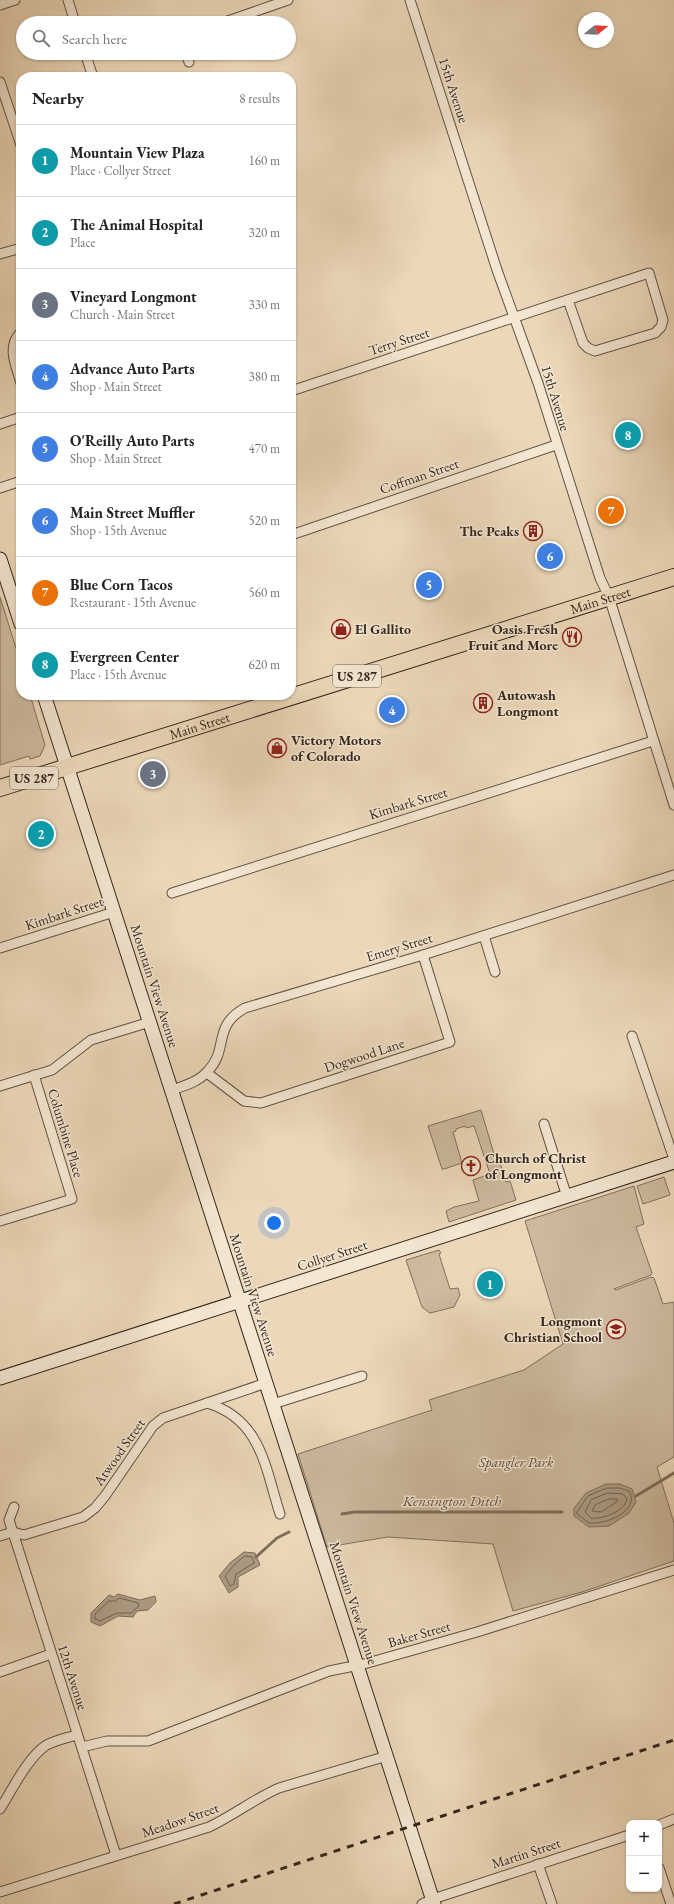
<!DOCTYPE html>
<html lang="en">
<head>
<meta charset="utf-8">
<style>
	:root { --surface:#fff; --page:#f6f6f6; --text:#222; --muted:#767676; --line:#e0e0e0; --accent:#8f2418 }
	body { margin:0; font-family:"EB Garamond",serif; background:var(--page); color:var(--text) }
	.controls { position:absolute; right:12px; bottom:12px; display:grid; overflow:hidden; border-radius:8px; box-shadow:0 1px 3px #0004 }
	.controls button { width:36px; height:36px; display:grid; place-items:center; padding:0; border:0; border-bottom:1px solid var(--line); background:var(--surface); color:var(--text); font:20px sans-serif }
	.compass { position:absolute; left:578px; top:12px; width:36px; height:36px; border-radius:50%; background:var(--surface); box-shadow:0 1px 3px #0004; rotate:72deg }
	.you { position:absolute; left:274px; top:1223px; width:14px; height:14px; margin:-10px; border:3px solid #fff; border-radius:50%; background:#1a73e8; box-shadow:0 0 0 6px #1a73e833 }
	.badge { display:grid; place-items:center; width:26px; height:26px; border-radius:50%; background:var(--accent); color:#fff; font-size:13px; font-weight:700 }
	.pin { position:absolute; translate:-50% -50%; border:2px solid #fff; box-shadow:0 1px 4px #0006 }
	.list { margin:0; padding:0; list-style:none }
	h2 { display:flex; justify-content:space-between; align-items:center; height:52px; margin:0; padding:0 16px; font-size:17px }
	h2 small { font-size:13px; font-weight:400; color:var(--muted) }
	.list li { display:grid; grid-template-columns:26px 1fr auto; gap:12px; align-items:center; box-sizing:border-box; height:72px; padding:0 16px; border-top:1px solid var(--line) }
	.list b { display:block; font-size:15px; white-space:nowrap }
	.list p { margin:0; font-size:13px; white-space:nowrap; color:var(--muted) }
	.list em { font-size:13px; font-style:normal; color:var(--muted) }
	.icon { flex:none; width:22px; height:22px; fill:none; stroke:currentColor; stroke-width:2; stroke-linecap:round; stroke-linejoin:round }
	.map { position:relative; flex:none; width:674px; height:1904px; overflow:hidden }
	.search { position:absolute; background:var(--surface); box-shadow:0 1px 3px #0004; left:16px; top:16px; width:280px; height:44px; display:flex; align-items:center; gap:10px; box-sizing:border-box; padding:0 14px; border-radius:22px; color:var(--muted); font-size:15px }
	.panel { position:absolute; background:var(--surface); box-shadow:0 1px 3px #0004; left:16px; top:72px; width:280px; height:628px; border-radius:16px }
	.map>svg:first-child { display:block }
	.green { fill:#cdba9f; stroke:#80705e }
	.water { fill:#ad9c84; stroke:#7d6d5b }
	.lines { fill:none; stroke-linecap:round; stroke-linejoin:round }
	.shore { stroke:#706251; stroke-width:1 }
	.stream { stroke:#7d6d5b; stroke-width:3 }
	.street-casing { stroke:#625345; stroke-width:11 }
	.secondary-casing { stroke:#34271e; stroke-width:15 }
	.highway-casing { stroke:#34271e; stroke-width:18 }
	.street { stroke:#f3e6d2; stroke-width:9 }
	.secondary { stroke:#f3e6d2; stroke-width:13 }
	.highway { stroke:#ecd8b9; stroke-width:16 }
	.rail { stroke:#34271e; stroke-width:3; stroke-dasharray:7 7; stroke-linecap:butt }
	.labels { text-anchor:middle; stroke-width:3; stroke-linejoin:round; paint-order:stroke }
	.shield { fill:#f3e6d2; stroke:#6d6054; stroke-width:1 }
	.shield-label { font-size:13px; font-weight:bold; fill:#34271e }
	.street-label { font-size:14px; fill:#34271e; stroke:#f3e6d2 }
	.poi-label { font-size:14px; font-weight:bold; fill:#34271e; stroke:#f3e6d2; text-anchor:start }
	.park-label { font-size:14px; font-style:italic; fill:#5a4c3e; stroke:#f3e6d2 }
	.water-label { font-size:15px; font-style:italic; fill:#584a3d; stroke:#f3e6d2 }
</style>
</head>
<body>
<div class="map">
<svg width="674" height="1904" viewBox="0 0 674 1904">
	<rect width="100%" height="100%" fill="#ecd8b9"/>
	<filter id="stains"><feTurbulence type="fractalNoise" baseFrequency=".005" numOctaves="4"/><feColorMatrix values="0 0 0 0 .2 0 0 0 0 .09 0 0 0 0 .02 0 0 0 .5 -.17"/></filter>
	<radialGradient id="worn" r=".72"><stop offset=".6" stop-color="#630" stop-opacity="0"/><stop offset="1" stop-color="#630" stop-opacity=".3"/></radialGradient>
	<g class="green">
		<path d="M0,597l21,67v31h9l15,50 -5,11 -10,3 -1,-3 -29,9z"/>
		<path d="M481,1110l13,44 3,-1 9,29 4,-1 6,19 -67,22 -3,-11 8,-4 25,-6 -6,-21 17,-6 -16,-48 -8,2 -1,-2 -9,3v2l-3,1 9,31 -18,6h-2l-14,-43z"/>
		<path d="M664,1177l6,18 -27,9 -6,-18z"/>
		<path d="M634,1186l10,38 -8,3 16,46 -1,2 -37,14 2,1 35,-13 3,1 9,26 11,-2v155l-17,10 17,56v38l-92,31 -69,19 -20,-67 -105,-7 -61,10 -29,-93 134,-44 -3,-10 95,-30 39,-26 -38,-123z"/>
		<path d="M439,1250l2,3 -2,1 11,35 8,-1 2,7 -6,12 -24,6 -8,-6 -16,-47z"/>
	</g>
	<g class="water">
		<path d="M606,1484h14l12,5 4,13 -7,11 -20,13 -20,1 -15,-11v-8l12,-15z"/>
		<path d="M244,1552l11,1 5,12 -22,12v10l-9,6 -10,-17 11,-13z"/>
		<path d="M118,1594l22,6 15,-4 1,6 -8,8 -11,1 -4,6 -15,-1 -18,10 -9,-4v-9l18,-18 5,2z"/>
	</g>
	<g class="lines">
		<g class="shore">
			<path d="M607,1488h13l9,3c12,20 -24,34 -40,32l-12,-9v-2l11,-16z"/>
			<path d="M608,1493l15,1 4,5c-2,12 -25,21 -36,19l-6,-6 6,-12z"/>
			<path d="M609,1499h8l1,2 -17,11 -9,-1 3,-6z"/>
			<path d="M245,1556l7,1 2,6 -18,11 -2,10 -4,2 -5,-10 8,-10z"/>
			<path d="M120,1598l18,5 1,3 -8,7h-14l-17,8 -5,-2v-5l14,-13h6z"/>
		</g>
		<g class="stream">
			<path d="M636,1496l38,-23"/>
			<path d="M342,1514l13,-2h207"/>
			<path d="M256,1557l21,-19 12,-6"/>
		</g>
		<g class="street-casing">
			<g id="street">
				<path d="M68,0l7,23"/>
				<path d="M410,0l87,270 41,113 62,195 9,19 65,208"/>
				<path d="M0,5l15,-5"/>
				<path d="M222,23l66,-23"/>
				<path d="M85,53l8,24"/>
				<path d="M186,53l3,9"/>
				<path d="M0,82l21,63"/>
				<path d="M0,254l21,-6"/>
				<path d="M21,332c-15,15 -5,33 0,51"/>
				<path d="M291,391l358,-118 14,47 -2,7 -6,6 -60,18 -7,-3 -5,-5 -15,-43"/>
				<path d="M0,424l21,-7"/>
				<path d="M0,488l21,-7"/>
				<path d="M291,535l265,-90"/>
				<path d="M172,893l481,-152"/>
				<path d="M484,936l11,36"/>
				<path d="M0,948l114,-36"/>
				<path d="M632,1036l42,123"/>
				<path d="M207,1073l37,28 17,2 189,-61 -27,-87"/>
				<path d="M0,1086l52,-16 39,-30 59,-18"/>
				<path d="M172,1090c12,-4 26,-8 35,-18 23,-23 4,-45 38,-64l178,-53 251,-80"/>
				<path d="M544,1124l23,73"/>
				<path d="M0,1221l72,-22 -38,-124"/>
				<path d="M207,1403c54,16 58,64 73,111"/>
				<path d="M273,1404l89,-28"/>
				<path d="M14,1507l-5,13 107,335"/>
				<path d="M0,1536l13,-4 11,3 59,-18 12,-9 10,-12 48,-70 10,-8 103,-35"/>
				<path d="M0,1672l51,-18"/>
				<path d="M82,1747l25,-6h41l181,-70 35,-7 113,-32 197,-62"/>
				<path d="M0,1809c12,-19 27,-50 45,-63 10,-6 21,-8 32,-11"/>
				<path d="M659,1825l15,-6"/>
				<path d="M538,1864l14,40"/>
				<path d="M659,1868l12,36"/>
				<path d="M0,1892l209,-65c25,-12 45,-28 70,-39l108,-32"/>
				<path d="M422,1904l11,-5 196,-64"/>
			</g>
		</g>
		<g class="secondary-casing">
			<g id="secondary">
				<path d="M0,559l21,65"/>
				<path d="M44,695l390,1209"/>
				<path d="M0,1378l674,-216"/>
			</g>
		</g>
		<g class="highway-casing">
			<g id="highway">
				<path id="s1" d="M0,788l674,-211"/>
			</g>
		</g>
		<use href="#street" class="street"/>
		<use href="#secondary" class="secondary"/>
		<use href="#highway" class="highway"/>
		<path class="rail" d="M174,1904l500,-164"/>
	</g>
	<defs>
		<g id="building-ring" transform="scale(1)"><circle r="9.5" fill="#f3e6d2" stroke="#8f2418" stroke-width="1.5"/><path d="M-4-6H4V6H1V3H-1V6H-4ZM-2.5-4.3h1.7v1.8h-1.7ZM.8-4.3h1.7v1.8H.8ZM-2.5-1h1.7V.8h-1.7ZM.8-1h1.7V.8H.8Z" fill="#8f2418"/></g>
		<g id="shop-ring" transform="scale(1)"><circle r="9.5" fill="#f3e6d2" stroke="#8f2418" stroke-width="1.5"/><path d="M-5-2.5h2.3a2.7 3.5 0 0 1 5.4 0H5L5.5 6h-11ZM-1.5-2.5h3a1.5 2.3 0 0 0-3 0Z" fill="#8f2418"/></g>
		<g id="restaurant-ring" transform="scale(1)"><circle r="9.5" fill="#f3e6d2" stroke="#8f2418" stroke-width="1.5"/><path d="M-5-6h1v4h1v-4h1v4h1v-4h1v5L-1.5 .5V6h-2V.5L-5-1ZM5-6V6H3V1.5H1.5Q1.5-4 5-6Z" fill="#8f2418"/></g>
		<g id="church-ring" transform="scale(1)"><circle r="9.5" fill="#f3e6d2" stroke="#8f2418" stroke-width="1.5"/><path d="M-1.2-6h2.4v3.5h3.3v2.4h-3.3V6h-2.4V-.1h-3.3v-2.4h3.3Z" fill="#8f2418"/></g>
		<g id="school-ring" transform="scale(1)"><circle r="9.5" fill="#f3e6d2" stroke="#8f2418" stroke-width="1.5"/><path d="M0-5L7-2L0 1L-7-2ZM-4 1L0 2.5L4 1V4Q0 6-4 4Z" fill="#8f2418"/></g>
	</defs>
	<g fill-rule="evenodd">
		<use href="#building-ring" x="533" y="531"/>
		<use href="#shop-ring" x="341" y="629"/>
		<use href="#restaurant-ring" x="572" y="637"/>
		<use href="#building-ring" x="483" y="703"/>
		<use href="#shop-ring" x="277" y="748"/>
		<use href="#church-ring" x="471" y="1166"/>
		<use href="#school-ring" x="616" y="1329"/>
	</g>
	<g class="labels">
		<g class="shield">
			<rect x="333" y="665" width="48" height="22" rx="3"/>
			<rect x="10" y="767" width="48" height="22" rx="3"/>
		</g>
		<g class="shield-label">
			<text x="357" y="681">US 287</text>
			<text x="34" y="783">US 287</text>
		</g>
		<g class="street-label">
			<text transform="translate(454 90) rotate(72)" y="5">15th Avenue</text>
			<text transform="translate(399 341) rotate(-18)" y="5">Terry Street</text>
			<text transform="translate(556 398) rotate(73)" y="5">15th Avenue</text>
			<text transform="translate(419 476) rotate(-19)" y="5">Coffman Street</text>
			<text dy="5" stroke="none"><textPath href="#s1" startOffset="629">Main Street</textPath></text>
			<text dy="5" stroke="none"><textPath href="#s1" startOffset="209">Main Street</textPath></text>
			<text transform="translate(408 803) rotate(-17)" y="5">Kimbark Street</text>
			<text transform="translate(64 913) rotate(-18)" y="5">Kimbark Street</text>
			<text transform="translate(399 947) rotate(-17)" y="5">Emery Street</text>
			<text transform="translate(155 986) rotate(72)" y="5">Mountain View Avenue</text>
			<text transform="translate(364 1055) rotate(-18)" y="5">Dogwood Lane</text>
			<text transform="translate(66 1133) rotate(73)" y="5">Columbine Place</text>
			<text transform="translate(332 1255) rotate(-18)" y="5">Collyer Street</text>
			<text transform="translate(254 1295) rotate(72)" y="5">Mountain View Avenue</text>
			<text transform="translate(119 1452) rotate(-55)" y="5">Atwood Street</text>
			<text transform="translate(354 1603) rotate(72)" y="5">Mountain View Avenue</text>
			<text transform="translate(419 1634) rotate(-16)" y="5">Baker Street</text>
			<text transform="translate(73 1677) rotate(72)" y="5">12th Avenue</text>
			<text transform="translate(180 1820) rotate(-19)" y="5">Meadow Street</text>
			<text transform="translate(526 1853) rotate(-18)" y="5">Martin Street</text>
		</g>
		<g class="poi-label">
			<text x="519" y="536" text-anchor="end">The Peaks</text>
			<text x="355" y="634">El Gallito</text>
			<text x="558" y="634" text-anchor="end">Oasis Fresh<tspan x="558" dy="16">Fruit and More</tspan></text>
			<text x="497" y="700">Autowash<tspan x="497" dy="16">Longmont</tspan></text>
			<text x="291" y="745">Victory Motors<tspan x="291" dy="16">of Colorado</tspan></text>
			<text x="485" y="1163">Church of Christ<tspan x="485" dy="16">of Longmont</tspan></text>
			<text x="602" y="1326" text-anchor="end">Longmont<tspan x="602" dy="16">Christian School</tspan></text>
		</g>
		<g class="park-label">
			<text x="516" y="1467">Spangler Park</text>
		</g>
		<g class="water-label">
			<text x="452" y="1506">Kensington Ditch</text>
		</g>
	</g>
	<rect width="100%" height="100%" filter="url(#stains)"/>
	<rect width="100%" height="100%" fill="url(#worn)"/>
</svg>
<div class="controls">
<button>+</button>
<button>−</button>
</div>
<svg class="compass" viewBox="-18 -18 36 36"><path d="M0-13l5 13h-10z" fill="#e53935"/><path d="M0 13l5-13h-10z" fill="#767676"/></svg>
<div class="you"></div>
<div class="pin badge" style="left:490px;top:1284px;background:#0f9aa8">1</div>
<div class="pin badge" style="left:41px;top:834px;background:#0f9aa8">2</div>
<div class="pin badge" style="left:153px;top:774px;background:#6b7280">3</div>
<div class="pin badge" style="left:392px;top:710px;background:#3f7fe0">4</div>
<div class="pin badge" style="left:429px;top:585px;background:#3f7fe0">5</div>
<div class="pin badge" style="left:550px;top:556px;background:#3f7fe0">6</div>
<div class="pin badge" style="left:611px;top:511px;background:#e8710a">7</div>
<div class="pin badge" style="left:628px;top:435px;background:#0f9aa8">8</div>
<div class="search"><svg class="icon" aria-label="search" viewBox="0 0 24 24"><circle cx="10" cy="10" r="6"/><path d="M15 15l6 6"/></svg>Search here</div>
<section class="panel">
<h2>Nearby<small>8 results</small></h2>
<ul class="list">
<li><span class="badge" style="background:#0f9aa8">1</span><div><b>Mountain View Plaza</b><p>Place · Collyer Street</p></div><em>160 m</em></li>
<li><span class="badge" style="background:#0f9aa8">2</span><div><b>The Animal Hospital</b><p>Place</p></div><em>320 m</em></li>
<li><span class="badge" style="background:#6b7280">3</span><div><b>Vineyard Longmont</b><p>Church · Main Street</p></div><em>330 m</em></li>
<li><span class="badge" style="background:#3f7fe0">4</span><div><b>Advance Auto Parts</b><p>Shop · Main Street</p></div><em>380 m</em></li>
<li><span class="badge" style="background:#3f7fe0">5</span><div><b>O'Reilly Auto Parts</b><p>Shop · Main Street</p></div><em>470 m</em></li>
<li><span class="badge" style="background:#3f7fe0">6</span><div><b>Main Street Muffler</b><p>Shop · 15th Avenue</p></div><em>520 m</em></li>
<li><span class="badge" style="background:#e8710a">7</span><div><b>Blue Corn Tacos</b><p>Restaurant · 15th Avenue</p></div><em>560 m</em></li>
<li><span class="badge" style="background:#0f9aa8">8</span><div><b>Evergreen Center</b><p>Place · 15th Avenue</p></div><em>620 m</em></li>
</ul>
</section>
</div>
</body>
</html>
